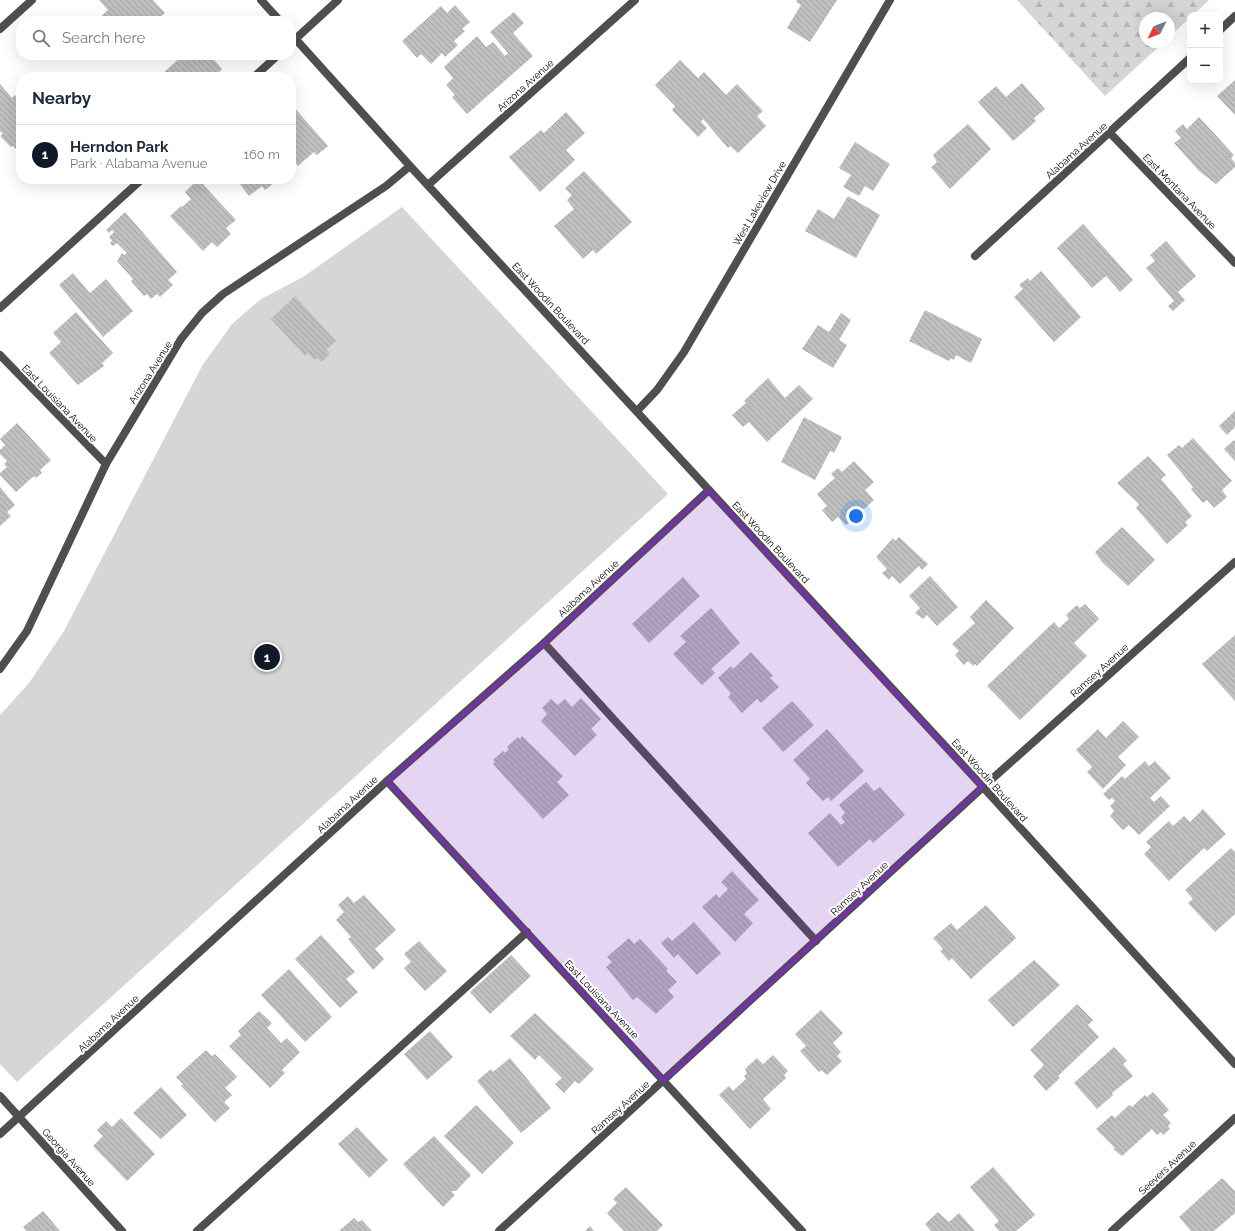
<!DOCTYPE html>
<html lang="en">
<head>
<meta charset="utf-8">
<style>
	:root { --surface:#fff; --page:#f6f6f7; --text:#1f2937; --muted:#747a83; --line:#e0e1e3; --accent:#111827 }
	body { margin:0; font-family:Raleway,sans-serif; background:var(--page); color:var(--text) }
	.controls { position:absolute; right:12px; top:12px; display:grid; overflow:hidden; border-radius:8px; box-shadow:0 4px 16px #0002 }
	.controls button { width:36px; height:36px; display:grid; place-items:center; padding:0; border:0; border-bottom:1px solid var(--line); background:var(--surface); color:var(--text); font:20px sans-serif }
	.compass { position:absolute; left:1139px; top:12px; width:36px; height:36px; border-radius:50%; background:var(--surface); box-shadow:0 4px 16px #0002; rotate:227deg }
	.you { position:absolute; left:856px; top:516px; width:14px; height:14px; margin:-10px; border:3px solid #fff; border-radius:50%; background:#1a73e8; box-shadow:0 0 0 6px #1a73e833 }
	.badge { display:grid; place-items:center; width:26px; height:26px; border-radius:50%; background:var(--accent); color:#fff; font-size:13px; font-weight:700 }
	.pin { position:absolute; translate:-50% -50%; border:2px solid #fff; box-shadow:0 1px 4px #0006 }
	.list { margin:0; padding:0; list-style:none }
	h2 { display:flex; justify-content:space-between; align-items:center; height:52px; margin:0; padding:0 16px; font-size:17px }
	h2 small { font-size:13px; font-weight:400; color:var(--muted) }
	.list li { display:grid; grid-template-columns:26px 1fr auto; gap:12px; align-items:center; box-sizing:border-box; height:60px; padding:0 16px; border-top:1px solid var(--line) }
	.list b { display:block; font-size:15px; white-space:nowrap }
	.list p { margin:0; font-size:13px; white-space:nowrap; color:var(--muted) }
	.list em { font-size:13px; font-style:normal; color:var(--muted) }
	.icon { flex:none; width:22px; height:22px; fill:none; stroke:currentColor; stroke-width:2; stroke-linecap:round; stroke-linejoin:round }
	.map { position:relative; flex:none; width:1235px; height:1231px; overflow:hidden }
	.search { position:absolute; background:var(--surface); box-shadow:0 4px 16px #0002; left:16px; top:16px; width:280px; height:44px; display:flex; align-items:center; gap:10px; box-sizing:border-box; padding:0 14px; border-radius:16px; color:var(--muted); font-size:15px }
	.panel { position:absolute; background:var(--surface); box-shadow:0 4px 16px #0002; left:16px; top:72px; width:280px; height:112px; border-radius:16px }
	.map>svg:first-child { display:block }
	.forest { fill:url(#forest-firs) }
	.park { fill:#d6d6d6 }
	.building { fill:url(#building-back-hatch) }
	.lines { fill:none; stroke-linecap:round; stroke-linejoin:round }
	.service { stroke:#4f4f4f; stroke-width:8 }
	.minor { stroke:#4f4f4f; stroke-width:8 }
	.marked { fill:#7b2cbf; fill-opacity:0.2; stroke:#7b2cbf; stroke-width:3; stroke-linejoin:round }
	.labels { text-anchor:middle; stroke-width:4; stroke-linejoin:round; paint-order:stroke }
	.street-label { font-size:10px; fill:#000; stroke:#fff }
</style>
</head>
<body>
<div class="map">
<svg width="1235" height="1231" viewBox="0 0 1235 1231">
	<defs>
		<pattern id="forest-firs" width="22" height="20" patternUnits="userSpaceOnUse"><rect width="22" height="20" fill="#d6d6d6"/><path d="M5 1l3.5 6h-7zM16 11l3.5 6h-7z" fill="#b6b6b6"/></pattern>
		<pattern id="building-back-hatch" width="6" height="6" patternUnits="userSpaceOnUse"><rect width="6" height="6" fill="#bfbfbf"/><path d="M-1 5l2 2M0 0l6 6M5-1l2 2" fill="none" stroke="#a2a2a2"/></pattern>
	</defs>
	<rect width="100%" height="100%" fill="#fff"/>
	<path class="forest" d="M1017,0h192l-16,15h-3v3l-21,19v-19h-24v24h19l-59,54z"/>
	<path class="park" d="M402,207l266,287 -651,588 -17,-18v-349l29,-32 35,-52 138,-265 30,-42 29,-25 42,-22z"/>
	<g class="building">
		<path d="M99,0h54l12,13 -9,8h-60l12,-11z"/>
		<path d="M797,0h40l-27,42 -23,-14 14,-23 -5,-3z"/>
		<path d="M455,5l15,17 -8,7 3,2 -11,10 4,4 -13,12 -3,-4 -11,11 -10,-10 -4,4 -15,-17 39,-35 6,7z"/>
		<path d="M514,12l10,11 -11,10 20,23 -66,58 -15,-17 3,-2 -9,-10 7,-7 -9,-11 33,-31 9,11 7,-5 12,14 3,-3 -18,-21z"/>
		<path d="M183,55h15l3,3 3,-3h6l12,14 -7,8h-54l-1,-1z"/>
		<path d="M680,60l18,18 6,-6 22,23 11,-11 26,27 -6,5 9,10 -28,27 -8,-7 -2,2 -25,-29 -2,3 6,6 -9,9 -26,-27 3,-4 -20,-21z"/>
		<path d="M1235,80v35l-18,-19z"/>
		<path d="M1022,83l23,26 -11,9 2,3 -23,20 -35,-39 18,-16 10,11z"/>
		<path d="M0,84l12,14 3,-3 6,7v48l-2,2 -6,-6 -2,1 -11,-11 3,-2 -3,-3z"/>
		<path d="M291,104l37,42 -11,9 -3,-3 -16,14 -7,-8z"/>
		<path d="M566,112l19,21 -19,17 9,10 -35,32 -31,-35 32,-27 3,3z"/>
		<path d="M1199,117l35,38 -3,3 4,5v4l-19,17 -17,-13 -25,-28 7,-5 -6,-7 8,-7 4,5z"/>
		<path d="M968,124l23,25 -41,40 -19,-22 6,-5 -4,-7z"/>
		<path d="M855,142l35,22 -17,27 -8,-5 -6,10 -16,-9 8,-12 -12,-7z"/>
		<path d="M584,171l48,51 -36,32 -3,-4 -10,9 -29,-33 20,-17 -7,-9 5,-5 -7,-7z"/>
		<path d="M198,179l38,41 -10,8 5,6 -14,13 -5,-5 -9,9 -33,-35 11,-10 1,1 9,-8 -6,-7z"/>
		<path d="M236,179h43l-14,11 -3,-4 -13,10z"/>
		<path d="M848,196l32,19 -24,43 -51,-27 13,-22 16,10z"/>
		<path d="M125,212l52,60 -9,8 5,5 -13,12 -3,-3 -6,5 -4,-5 -3,2 -13,-15 2,-2 -16,-18 5,-8 2,2 3,-2 -10,-10 -4,3 -3,-3 2,-2 -3,-4 5,-5 -2,-2 -3,3 -3,-3z"/>
		<path d="M1083,224l50,56 -13,12 -14,-16 -14,12 -35,-40z"/>
		<path d="M1166,241l30,35 -18,16 7,8 -12,11 -5,-5 6,-5 -28,-33 9,-7 -5,-6z"/>
		<path d="M1041,271l40,46 -27,25 -40,-45 9,-8 -4,-4 9,-7 2,3z"/>
		<path d="M73,273l17,20 16,-14 27,32 -30,26 -44,-52z"/>
		<path d="M295,296l41,45 -10,9 4,4 -9,8 -4,-4 -3,2 -6,-7 -3,3 -34,-37z"/>
		<path d="M925,310l57,29 -11,24 -15,-8 -2,5 -3,-2 -2,3 -40,-20z"/>
		<path d="M76,312l37,41 -11,10 2,3 -26,19 -29,-32 12,-11 -8,-9z"/>
		<path d="M841,313l10,7 -12,20 8,5 -14,23 -31,-19 16,-24 11,7z"/>
		<path d="M768,378l17,20 14,-13 14,14 -46,43 -18,-20 -6,5 -11,-12 14,-12 -2,-2z"/>
		<path d="M1235,411v16l-8,8 -8,-9z"/>
		<path d="M804,417l38,20 -8,16 -4,-2 -15,29 -34,-18z"/>
		<path d="M17,423l34,37 -11,10 2,3 -6,5 -2,-2 -18,16 -16,-17v-2l7,-6 -3,-3 3,-3 -7,-7v-4l5,-5 -5,-6z"/>
		<path d="M1193,438l39,43 -10,9 5,7 -13,11 -7,-8 -4,3 -12,-14 2,-2 -26,-32 12,-10 3,3z"/>
		<path d="M1234,440l1,1v20l-11,-12z"/>
		<path d="M1148,456l18,19 -5,4 31,37 -7,6 3,3 -21,19 -31,-36 3,-4 -22,-21z"/>
		<path d="M854,461l20,21 -9,8 9,10 -28,25 -8,-8 -6,5 -10,-12 5,-4 -10,-12 18,-16 -4,-4 7,-6 4,4z"/>
		<path d="M0,487l15,18 -8,7 4,4 -11,10z"/>
		<path d="M1122,527l33,33 -27,26 -26,-24 -7,-10z"/>
		<path d="M899,537l29,27 -6,6 -3,-4 -19,18 -8,-8 -3,4 -7,-7 5,-4 -11,-12 17,-19 2,3z"/>
		<path d="M930,576l28,31 -21,19 -10,-11 -4,4 -8,-6 5,-5 -11,-12z"/>
		<path d="M683,577l17,19 -51,47 -17,-19z"/>
		<path d="M986,600l28,28 -37,38 -2,-2 -2,2 -5,-5 -4,4 -9,-10 4,-4 -7,-7 23,-21 -5,-6z"/>
		<path d="M1085,604l14,15 -25,24 13,13 -67,64 -33,-34 67,-64 5,6 10,-9 -3,-4 11,-10 3,3z"/>
		<path d="M711,608l29,35 -29,26 4,4 -13,12 -29,-31 13,-12 -6,-6z"/>
		<path d="M1235,635v66l-33,-37z"/>
		<path d="M751,652l22,24 -3,2 9,9 -18,16 -4,-4 -15,14 -14,-16 3,-3 -13,-16 13,-12 2,3z"/>
		<path d="M581,698l20,21 -10,10 6,6 -22,21 -34,-35 6,-7 -5,-6 9,-9 7,6 7,-6 7,8z"/>
		<path d="M792,701l22,24 -31,27 -21,-24z"/>
		<path d="M1123,721l16,16 -21,20 8,8 -23,24 -16,-17 5,-5 -16,-17 22,-21 8,9z"/>
		<path d="M827,729l37,42 -33,30 -3,-4 -5,4 -17,-18 4,-4 -17,-19z"/>
		<path d="M522,736l41,40 -6,6 12,13 -26,24 -50,-55 2,-2 -2,-2 10,-9 2,2 4,-4 -2,-2 11,-10 2,2z"/>
		<path d="M1145,761l4,5 6,-5 16,17 -21,20 4,4 7,-6 9,10 -31,29 -10,-10 -6,5 -13,-14 4,-5 -4,-5 5,-5 -3,-3 -3,2 -6,-6 19,-18 3,3z"/>
		<path d="M866,782l8,9 6,-4 25,28 -32,28 -3,-4 -32,28 -30,-34 22,-20 11,12 4,-3 -4,-5 4,-4 -6,-8z"/>
		<path d="M1203,809l23,25 -19,17 -3,-3 -35,33 -25,-27 7,-7 -5,-5 23,-21 4,5 11,-10 6,6z"/>
		<path d="M1231,848l4,4v62l-20,18 -27,-29 5,-4 -8,-9z"/>
		<path d="M732,871l27,29 -15,14 9,9 -18,19 -33,-35 14,-13 3,4 9,-9 -7,-7z"/>
		<path d="M364,895l32,35 -21,19 9,10 -11,11 -25,-31 3,-2 -15,-17 8,-8 -6,-7 10,-9 6,7z"/>
		<path d="M986,905l30,33 -45,41 -19,-21 -3,3 -9,-10 3,-2 -10,-11 18,-15 6,7z"/>
		<path d="M694,922l27,31 -24,22 -19,-21 -4,4 -13,-15 7,-6 4,4z"/>
		<path d="M321,935l34,37 -9,7 12,13 -18,16 -45,-49z"/>
		<path d="M629,938l5,6 6,-5 28,30 -2,2 11,11 -9,8 6,7 -18,17 -19,-17 -4,3 -27,-33 6,-5 -5,-5z"/>
		<path d="M419,941l28,30 -22,20 -21,-23 7,-6 -7,-8z"/>
		<path d="M511,955l20,21 -41,38 -20,-22z"/>
		<path d="M1034,960l26,25 -47,42 -25,-27z"/>
		<path d="M289,969l43,48 -27,25 -44,-47z"/>
		<path d="M1077,1004l16,16 -5,5 11,12 -41,39 2,2 -14,13 -13,-15 11,-11 -14,-15z"/>
		<path d="M821,1010l22,23 -10,10 8,9 -4,4 5,5 -15,14 -6,-5 -2,2 -19,-21 6,-5 -11,-12z"/>
		<path d="M259,1011l13,12 -5,5 14,15 6,-5 13,14 -18,18 3,3 -15,15 -41,-42 12,-11 -3,-4z"/>
		<path d="M535,1013l59,56 -15,15 -4,-3 -11,12 -9,-9 7,-6 -23,-23 -4,5 -25,-24z"/>
		<path d="M430,1031l23,26 -26,23 -23,-26z"/>
		<path d="M1114,1047l13,14 -4,3 10,12 -21,17 1,2 -16,14 -23,-26z"/>
		<path d="M206,1050l6,6 3,-2 22,23 -12,11 7,7 -8,7 6,6 -15,14 -34,-36 2,-2 -7,-7z"/>
		<path d="M773,1055l15,16 -4,4 2,3 -23,21 8,10 -21,20 -31,-34 10,-9 4,5 13,-12 -2,-3 3,-3 -2,-4 12,-11 6,6z"/>
		<path d="M510,1058l41,50 -30,25 -44,-52 14,-12 2,3z"/>
		<path d="M161,1087l26,28 -26,24 -28,-26z"/>
		<path d="M1153,1092l16,18 -6,5 8,8 -3,3 2,3 -7,6 -2,-3 -4,3 -5,-6 -30,27 -9,-7 2,-1 -19,-19 16,-14 3,3 14,-13 3,2 13,-12 2,2z"/>
		<path d="M476,1105l38,38 -32,31 -38,-38z"/>
		<path d="M121,1118l34,36 -28,27 -34,-35 10,-10 -6,-6 9,-9 6,6z"/>
		<path d="M357,1127l31,33 -19,18 -31,-34z"/>
		<path d="M434,1136l37,39 -15,16h-5l4,4 -12,12 -40,-43z"/>
		<path d="M993,1167l42,48 -19,16h-17l-5,-6 5,-4 -29,-34z"/>
		<path d="M1222,1178l13,13v22l-21,18h-23l-12,-14z"/>
		<path d="M626,1187l37,38 -6,6h-33l-17,-18 10,-10 -4,-4z"/>
		<path d="M43,1211l17,20h-34l-3,-4z"/>
		<path d="M938,1212l11,10 10,-9 16,18h-44l-6,-7z"/>
		<path d="M354,1218l4,4 4,-2 10,11h-33z"/>
		<path d="M590,1226l4,5h-9z"/>
	</g>
	<g class="lines">
		<g class="service">
			<path d="M291,43l47,-43"/>
			<path d="M254,77l24,-22"/>
			<path d="M0,308l142,-129"/>
			<path d="M544,643l272,298"/>
			<path d="M197,1231l330,-299"/>
		</g>
		<g class="minor">
			<path d="M261,0l19,21"/>
			<path d="M0,29l32,-29"/>
			<path d="M1220,30l15,-14"/>
			<path d="M291,34l119,132 573,621 252,277"/>
			<path d="M1110,133l125,130"/>
			<path d="M428,185l207,-185"/>
			<path d="M975,256l215,-198"/>
			<path d="M0,355l106,109"/>
			<path d="M637,411l20,-21 27,-38 206,-352"/>
			<path d="M0,669l27,-38 79,-167 75,-125 21,-26 21,-19 163,-108 24,-20"/>
			<path d="M387,781l415,450"/>
			<path d="M0,1096l122,135"/>
			<path d="M0,1134l387,-353 157,-138 165,-153"/>
			<path d="M499,1231l484,-444 252,-225"/>
			<path d="M1112,1231l123,-113"/>
		</g>
	</g>
	<path class="marked" d="M709,490l274,297 -319,294 -277,-300 157,-138z"/>
	<g class="labels">
		<g class="street-label">
			<text transform="translate(525 85) rotate(-42)" y="4">Arizona Avenue</text>
			<text transform="translate(1076 150) rotate(-42)" y="4">Alabama Avenue</text>
			<text transform="translate(1180 191) rotate(46)" y="4">East Montana Avenue</text>
			<text transform="translate(759 203) rotate(-60)" y="4">West Lakeview Drive</text>
			<text transform="translate(551 303) rotate(47)" y="4">East Woodin Boulevard</text>
			<text transform="translate(150 372) rotate(-58)" y="4">Arizona Avenue</text>
			<text transform="translate(60 403) rotate(46)" y="4">East Louisiana Avenue</text>
			<text transform="translate(771 542) rotate(47)" y="4">East Woodin Boulevard</text>
			<text transform="translate(588 588) rotate(-43)" y="4">Alabama Avenue</text>
			<text transform="translate(1099 670) rotate(-42)" y="4">Ramsey Avenue</text>
			<text transform="translate(990 780) rotate(48)" y="4">East Woodin Boulevard</text>
			<text transform="translate(347 804) rotate(-43)" y="4">Alabama Avenue</text>
			<text transform="translate(859 888) rotate(-43)" y="4">Ramsey Avenue</text>
			<text transform="translate(602 999) rotate(47)" y="4">East Louisiana Avenue</text>
			<text transform="translate(108 1023) rotate(-43)" y="4">Alabama Avenue</text>
			<text transform="translate(620 1107) rotate(-42)" y="4">Ramsey Avenue</text>
			<text transform="translate(69 1157) rotate(48)" y="4">Georgia Avenue</text>
			<text transform="translate(1167 1167) rotate(-43)" y="4">Seevers Avenue</text>
		</g>
	</g>
</svg>
<div class="controls">
<button>+</button>
<button>−</button>
</div>
<svg class="compass" viewBox="-18 -18 36 36"><path d="M0-13l5 13h-10z" fill="#e53935"/><path d="M0 13l5-13h-10z" fill="#747a83"/></svg>
<div class="you"></div>
<div class="pin badge" style="left:267px;top:657px">1</div>
<div class="search"><svg class="icon" aria-label="search" viewBox="0 0 24 24"><circle cx="10" cy="10" r="6"/><path d="M15 15l6 6"/></svg>Search here</div>
<section class="panel">
<h2>Nearby<small></small></h2>
<ul class="list">
<li><span class="badge">1</span><div><b>Herndon Park</b><p>Park · Alabama Avenue</p></div><em>160 m</em></li>
</ul>
</section>
</div>
</body>
</html>
